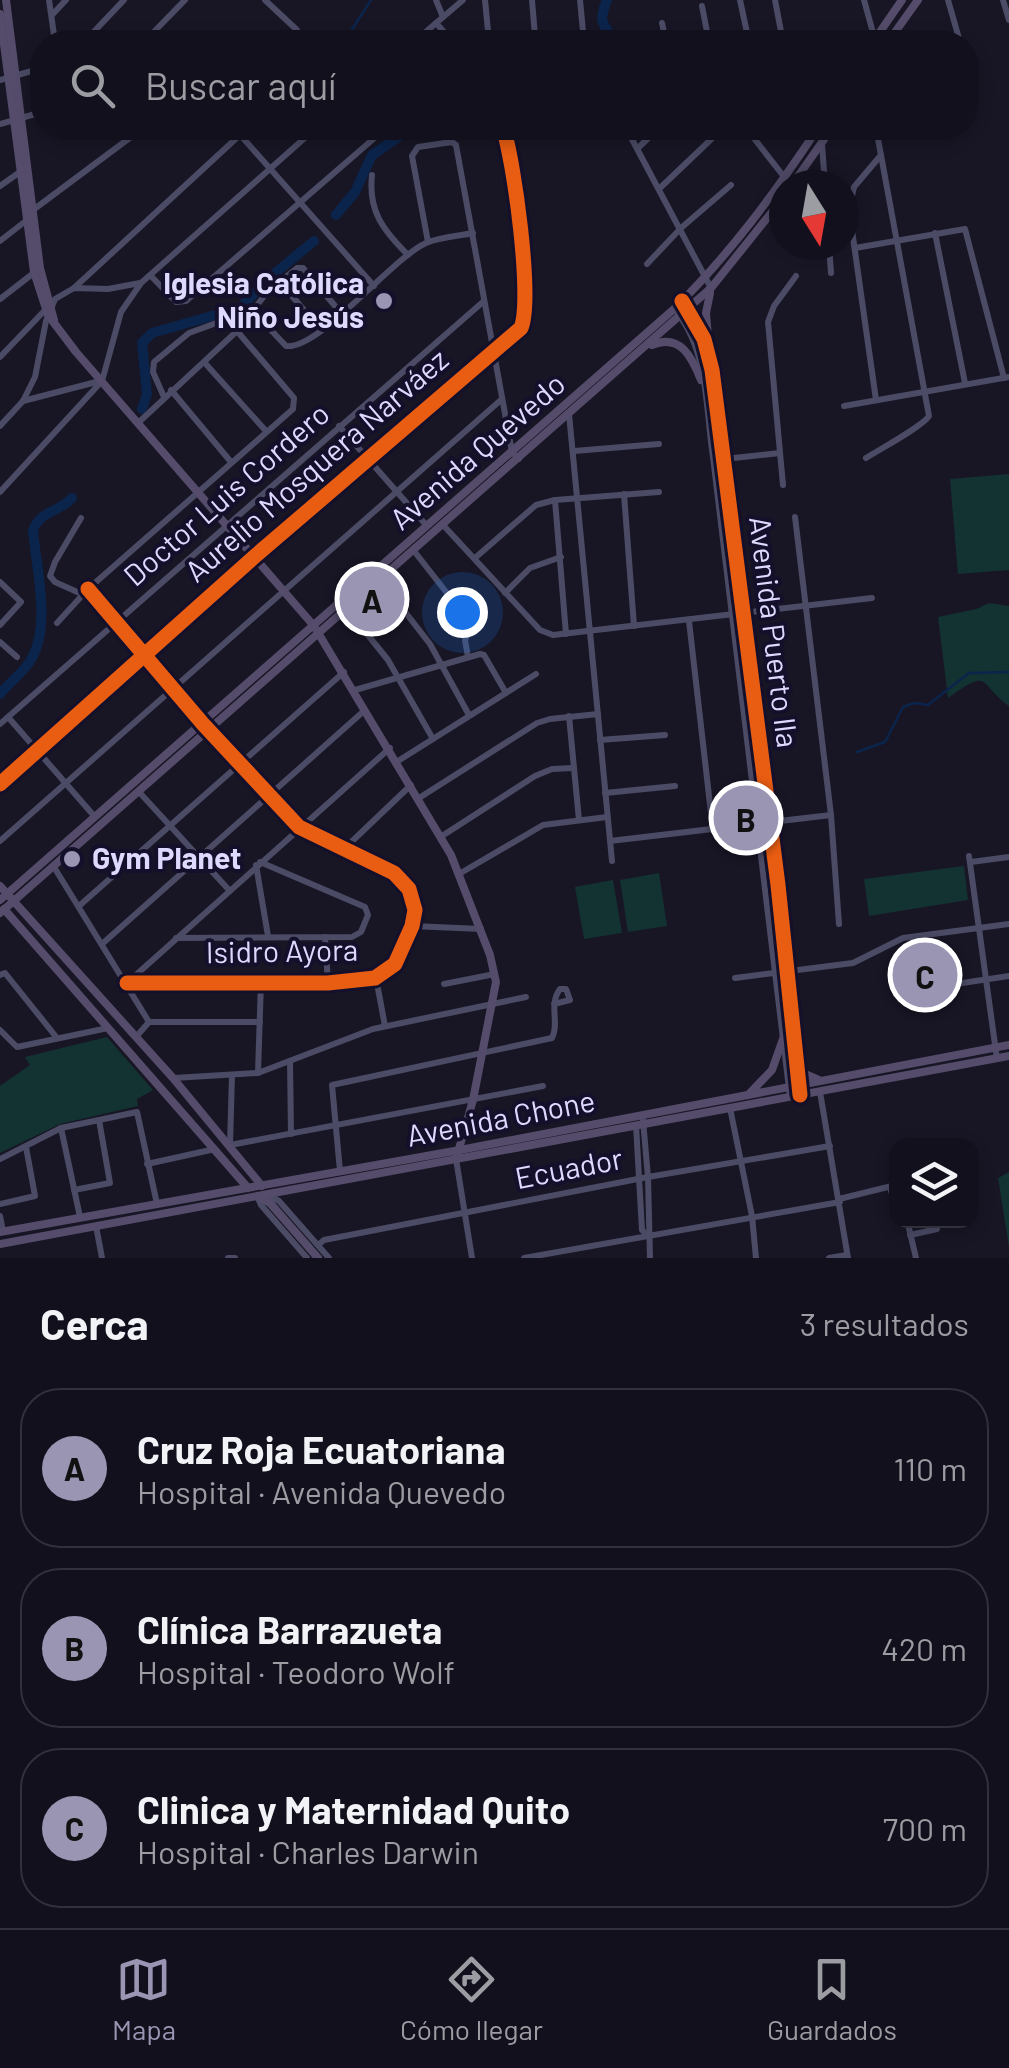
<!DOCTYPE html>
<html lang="es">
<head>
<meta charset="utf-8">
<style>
	:root { --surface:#12101c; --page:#1b1925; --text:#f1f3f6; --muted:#9c9da3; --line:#31303b; --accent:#9995b3 }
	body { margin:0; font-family:Barlow,sans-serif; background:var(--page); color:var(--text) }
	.controls { position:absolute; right:30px; bottom:30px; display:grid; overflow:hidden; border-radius:20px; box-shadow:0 5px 15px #0003 }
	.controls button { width:90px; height:90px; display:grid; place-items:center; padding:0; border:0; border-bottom:2px solid var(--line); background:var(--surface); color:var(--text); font:50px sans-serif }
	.compass { position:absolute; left:769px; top:170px; width:90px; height:90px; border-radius:50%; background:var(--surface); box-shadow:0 5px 15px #0003; rotate:169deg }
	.you { position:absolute; left:462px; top:612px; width:35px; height:35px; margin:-25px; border:8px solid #fff; border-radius:50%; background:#1a73e8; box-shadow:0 0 0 15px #1a73e833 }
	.badge { display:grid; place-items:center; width:65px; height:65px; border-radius:50%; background:var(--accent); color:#111; font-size:32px; font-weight:700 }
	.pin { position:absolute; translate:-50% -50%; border:5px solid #fff; box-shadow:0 2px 10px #0006 }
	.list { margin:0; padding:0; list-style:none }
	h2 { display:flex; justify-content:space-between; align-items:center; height:130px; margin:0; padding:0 40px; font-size:42px }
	h2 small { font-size:32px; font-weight:400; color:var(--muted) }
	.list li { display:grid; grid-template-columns:65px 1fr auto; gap:30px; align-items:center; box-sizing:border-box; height:160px; margin:0 20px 20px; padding:0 20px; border:2px solid var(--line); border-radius:40px }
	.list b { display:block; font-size:38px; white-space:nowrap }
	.list p { margin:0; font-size:32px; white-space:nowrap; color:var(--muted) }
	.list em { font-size:32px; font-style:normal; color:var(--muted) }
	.icon { flex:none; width:55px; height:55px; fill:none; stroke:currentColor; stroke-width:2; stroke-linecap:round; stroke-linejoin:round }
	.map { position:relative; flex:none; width:1009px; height:1258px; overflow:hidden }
	.search { position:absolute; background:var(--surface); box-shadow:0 5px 15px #0003; left:30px; right:30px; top:30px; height:110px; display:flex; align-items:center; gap:25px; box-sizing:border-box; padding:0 35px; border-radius:40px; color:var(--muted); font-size:38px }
	.sheet { height:670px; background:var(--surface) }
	nav { display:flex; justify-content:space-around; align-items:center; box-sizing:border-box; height:140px; border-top:2px solid var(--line); background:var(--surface); font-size:28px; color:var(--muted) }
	nav a { display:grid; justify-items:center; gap:5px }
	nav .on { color:var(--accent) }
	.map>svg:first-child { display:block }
	.green { fill:#133232 }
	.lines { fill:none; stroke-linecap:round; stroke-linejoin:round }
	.stream { stroke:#0b244c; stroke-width:2.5 }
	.river { stroke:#0b244c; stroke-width:10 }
	.minor { stroke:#4b4b66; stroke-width:6 }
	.major { stroke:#544c6a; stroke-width:8 }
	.cycleway-casing { stroke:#14102b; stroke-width:21 }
	.cycleway { stroke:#e95d12; stroke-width:15 }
	.poi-dot { fill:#9995b3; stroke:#14102b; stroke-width:4 }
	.labels { text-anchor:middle; stroke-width:8; stroke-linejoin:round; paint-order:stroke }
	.poi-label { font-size:30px; font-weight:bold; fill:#dedaff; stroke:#14102b; text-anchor:end }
	.street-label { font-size:30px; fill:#dedaff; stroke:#14102b }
</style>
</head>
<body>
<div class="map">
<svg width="1009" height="1258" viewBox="0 0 1009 1258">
	<rect width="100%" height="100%" fill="#181625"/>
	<g class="green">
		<path d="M1009,474v96l-51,4 -8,-95z"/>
		<path d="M989,603l20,3v100c-32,-23 -17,-39 -61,-8l-10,-81 38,-8z"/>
		<path d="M964,866l4,34 -99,16 -5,-37z"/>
		<path d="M659,873l8,53 -39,6 -8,-52z"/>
		<path d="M613,880l9,53 -38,6 -9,-52z"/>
		<path d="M107,1037l46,53 -16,9 1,7 -78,18 -60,29v-67l30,-21 -5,-8z"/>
		<path d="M1009,1172v75l-11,-69z"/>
	</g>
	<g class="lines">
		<g class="stream">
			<path d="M234,42h24"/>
			<path d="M336,42l11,-5 24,-37"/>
			<path d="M53,133l13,-5"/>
			<path d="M857,752l28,-10 18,-35 11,-4 14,2 41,-32 40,-1"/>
		</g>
		<g class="river">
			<path d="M607,0c-12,28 2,25 6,42"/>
			<path d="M336,215l19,-23 17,-37 40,-27"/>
			<path d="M142,409l5,-15 -5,-51 10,-10 88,-25 28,-29 46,-38"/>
			<path d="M0,694c10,-12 25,-23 32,-36 19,-35 4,-91 1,-128 8,-20 27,-18 39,-32"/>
		</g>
		<g class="minor">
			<path d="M49,0l6,42"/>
			<path d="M265,0l32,30 1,7 -4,5"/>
			<path d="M436,0l7,17"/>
			<path d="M532,0l3,36"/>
			<path d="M580,0l4,42"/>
			<path d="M740,0l9,42"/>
			<path d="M775,0l8,42"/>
			<path d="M864,0l11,40 4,2"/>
			<path d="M948,0l12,42"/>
			<path d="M1003,0l6,20"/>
			<path d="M702,6l7,36"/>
			<path d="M52,15l14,-15"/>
			<path d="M436,23l17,19"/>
			<path d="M662,23l4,19"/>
			<path d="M84,42l40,-42"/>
			<path d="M144,42l41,-42"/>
			<path d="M414,42l49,-42"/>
			<path d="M482,42l6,-11 -3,-31"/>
			<path d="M0,80l42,-12"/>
			<path d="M0,124l42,-12"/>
			<path d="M234,128l140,158"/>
			<path d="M626,128l85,160"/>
			<path d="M746,128l39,50"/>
			<path d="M822,144l3,41"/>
			<path d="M638,148l21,-20"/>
			<path d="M372,175c-4,36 11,55 36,80"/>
			<path d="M0,186l20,-14"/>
			<path d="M660,188l63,-60"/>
			<path d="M935,233l30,150"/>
			<path d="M0,241l27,-21 6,-10 110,-82"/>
			<path d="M428,242l-16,-86 6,-9 34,-5 4,3 56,307 7,7"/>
			<path d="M829,245l2,28"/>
			<path d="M855,248l110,-19 39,149"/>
			<path d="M647,264l34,-36 50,-43"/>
			<path d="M151,276l25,26 10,-1 200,-173"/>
			<path d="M280,282l41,48"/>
			<path d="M74,288l167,-154"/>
			<path d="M0,299l35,-27"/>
			<path d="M682,301l16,26 9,22"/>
			<path d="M678,314c30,37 28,97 35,143l77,640"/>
			<path d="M0,357l48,-50"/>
			<path d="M710,361l68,524 22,202"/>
			<path d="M204,362l62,69"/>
			<path d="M171,390l60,72"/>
			<path d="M164,397l-11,-25 1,-10 35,-29 63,-23 34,36c33,4 105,-87 140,-103 14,-6 33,-7 47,-10"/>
			<path d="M876,400l-27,-191 5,-22 27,-32"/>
			<path d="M23,401l77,-20"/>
			<path d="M844,406l165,-29"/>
			<path d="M569,414l43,447"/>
			<path d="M138,423l99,-92 31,-40 29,-23h6l38,45"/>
			<path d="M0,426l23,-25 12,-24 11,-56 9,-22 19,-11 34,1 32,-6"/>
			<path d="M339,426l88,100"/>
			<path d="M574,451l85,-7"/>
			<path d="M866,458c14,-9 57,-32 63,-42l-53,-288"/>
			<path d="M724,459l56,-6"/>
			<path d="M783,485l-15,-163 6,-16 22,-30"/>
			<path d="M0,492l102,-111 19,-69 20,-29 175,-155"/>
			<path d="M624,494l10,132"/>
			<path d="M555,500l11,134"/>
			<path d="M795,517l36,298 8,109"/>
			<path d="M81,518l-26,44 -5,14 5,6 29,13"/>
			<path d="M444,526l96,104 13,5 319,-37"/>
			<path d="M414,551l58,74 -7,15 3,17"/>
			<path d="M475,558l61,-53 19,-5 104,-8"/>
			<path d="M381,581l49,63 39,71"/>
			<path d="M0,582l21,20 -21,23"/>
			<path d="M88,589l115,135 96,103 95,46 15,16 6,21 -3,16 -17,38 -20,14 -47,5h-201"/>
			<path d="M505,593l25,-25 31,-11"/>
			<path d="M347,609l41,51 45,79"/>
			<path d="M689,621l24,210"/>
			<path d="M57,623l31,-34 205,-180 1,-11 -57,-67"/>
			<path d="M0,642l17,15"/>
			<path d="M355,690l125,-36 4,1 22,38"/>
			<path d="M569,716l10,104"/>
			<path d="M8,717l87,100"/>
			<path d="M0,724l484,-423"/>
			<path d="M600,740l65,-5"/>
			<path d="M398,761l138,-87"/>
			<path d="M0,784l254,-227 267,-229c12,-29 -7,-168 -18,-200"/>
			<path d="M140,793l89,97"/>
			<path d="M605,793l70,-7"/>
			<path d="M419,798l118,-75 13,-4 48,-5"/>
			<path d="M442,836l93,-60 17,-7 21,-1"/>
			<path d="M0,841l502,-442"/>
			<path d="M610,841l221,-26"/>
			<path d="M344,849l67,-64"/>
			<path d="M969,856l28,203"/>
			<path d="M971,862l38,-5"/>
			<path d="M256,865l12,71"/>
			<path d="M54,867l95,155"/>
			<path d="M459,874l84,-49 64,-8"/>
			<path d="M79,906l265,-234"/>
			<path d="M412,926l69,3"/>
			<path d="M325,937l3,46"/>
			<path d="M176,938l176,-1 9,-5 7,-17 -3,-8 -105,-45"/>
			<path d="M102,944l263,-234"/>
			<path d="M0,975l5,-2 52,65"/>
			<path d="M376,978l9,48"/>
			<path d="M735,978l118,-15 50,-25 106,-14"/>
			<path d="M128,982l262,-234"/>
			<path d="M444,984l51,-10"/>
			<path d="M916,990l93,-14"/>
			<path d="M0,1030l17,17 91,-19"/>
			<path d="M136,1037l13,-15h111"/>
			<path d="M290,1061l1,73"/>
			<path d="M258,1073l3,-92"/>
			<path d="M232,1075l-2,70 313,-59"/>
			<path d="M174,1078l84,-5 115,-44 153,-32"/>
			<path d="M820,1092l28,166"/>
			<path d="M730,1108l22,108 4,42"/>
			<path d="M643,1120l5,57 2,81"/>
			<path d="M636,1125l6,105 5,5"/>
			<path d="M61,1128l19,89"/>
			<path d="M0,1159l61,-31 76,-16 20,92"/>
			<path d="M456,1159l16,99"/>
			<path d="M147,1164l68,-15"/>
			<path d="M340,1171l-8,-86 220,-47c8,-15 -4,-33 8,-49h6l4,11 -16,4"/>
			<path d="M890,1187l6,22"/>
			<path d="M74,1190l36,-7 -11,-63"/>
			<path d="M268,1195l11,6 50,57"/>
			<path d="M258,1198l3,7 46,53"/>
			<path d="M839,1199l57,-14"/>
			<path d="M0,1204l35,-8 -9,-49"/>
			<path d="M0,1216l3,15"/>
			<path d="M907,1220l9,38"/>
			<path d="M96,1226l6,32"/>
			<path d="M910,1235l27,-6"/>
			<path d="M318,1245l6,-5 324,-63 182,-31"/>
			<path d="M228,1258h7"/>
			<path d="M524,1258l316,-56"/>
			<path d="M829,1258l18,-3"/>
		</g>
		<g class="major">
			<path d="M6,0l34,268 14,52"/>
			<path d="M0,14l34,258 14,43 28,37 238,274 137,229 39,100 6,27 -23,118 -17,59"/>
			<path d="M873,42l29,-42"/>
			<path d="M888,42l30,-42"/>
			<path d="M792,185l40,-57"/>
			<path d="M710,293l-4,20 4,50"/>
			<path d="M652,345c28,-12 40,12 49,35"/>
			<path d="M0,886l173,192 89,108"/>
			<path d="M0,900l674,-591c56,-55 101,-116 144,-181"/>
			<path d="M4,909l244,279"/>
			<path d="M0,913l711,-625 73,-91"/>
			<path d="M796,1059l9,15 14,6"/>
			<path d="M748,1095l24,-25 12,-34"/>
			<path d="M258,1197l12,6 48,55"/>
			<path d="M0,1232l460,-82 549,-105"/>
			<path d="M0,1244l1009,-188"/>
		</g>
		<g class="cycleway-casing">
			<g id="cycleway">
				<path d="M682,301l22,38 8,31 66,515 22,210"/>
				<path d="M88,589l115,135 96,103 95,46 15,16 6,21 -3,16 -17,38 -20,14 -47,5h-201"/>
				<path d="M0,784l254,-227 267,-229c12,-29 -7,-168 -18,-200"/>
			</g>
		</g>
		<use href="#cycleway" class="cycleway"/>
	</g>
	<g class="poi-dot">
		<circle cx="384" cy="301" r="10"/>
		<circle cx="72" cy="859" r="10"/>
	</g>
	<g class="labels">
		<g class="poi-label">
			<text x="364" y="294">Iglesia Católica<tspan x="364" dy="34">Niño Jesús</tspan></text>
			<text x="92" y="869" text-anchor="start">Gym Planet</text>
		</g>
		<g class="street-label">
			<text transform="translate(478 452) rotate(-41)" y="10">Avenida Quevedo</text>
			<text transform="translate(317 466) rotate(-41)" y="10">Aurelio Mosquera Narváez</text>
			<text transform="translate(227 495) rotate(-41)" y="10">Doctor Luis Cordero</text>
			<text transform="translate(773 632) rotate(83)" y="10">Avenida Puerto Ila</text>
			<text transform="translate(282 952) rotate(-1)" y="10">Isidro Ayora</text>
			<text transform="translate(501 1119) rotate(-11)" y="10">Avenida Chone</text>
			<text transform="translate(569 1169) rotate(-11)" y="10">Ecuador</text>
		</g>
	</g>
</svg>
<div class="controls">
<button><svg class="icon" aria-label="layers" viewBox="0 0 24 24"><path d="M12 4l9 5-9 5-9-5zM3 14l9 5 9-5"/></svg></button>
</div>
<svg class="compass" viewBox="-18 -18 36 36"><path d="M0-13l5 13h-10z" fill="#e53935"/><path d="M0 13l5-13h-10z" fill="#9c9da3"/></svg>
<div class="you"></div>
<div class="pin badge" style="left:372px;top:599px">A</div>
<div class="pin badge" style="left:746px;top:818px">B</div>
<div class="pin badge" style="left:925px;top:975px">C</div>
<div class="search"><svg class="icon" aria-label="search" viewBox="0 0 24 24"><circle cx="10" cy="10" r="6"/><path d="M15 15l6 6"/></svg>Buscar aquí</div>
</div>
<section class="sheet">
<h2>Cerca<small>3 resultados</small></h2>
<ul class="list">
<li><span class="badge">A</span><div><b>Cruz Roja Ecuatoriana</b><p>Hospital · Avenida Quevedo</p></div><em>110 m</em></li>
<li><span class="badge">B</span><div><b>Clínica Barrazueta</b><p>Hospital · Teodoro Wolf</p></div><em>420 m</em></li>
<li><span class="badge">C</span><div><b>Clinica y Maternidad Quito</b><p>Hospital · Charles Darwin</p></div><em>700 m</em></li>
</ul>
</section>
<nav>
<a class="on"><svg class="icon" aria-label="map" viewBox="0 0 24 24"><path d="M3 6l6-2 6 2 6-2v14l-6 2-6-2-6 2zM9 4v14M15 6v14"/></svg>Mapa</a>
<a><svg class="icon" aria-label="directions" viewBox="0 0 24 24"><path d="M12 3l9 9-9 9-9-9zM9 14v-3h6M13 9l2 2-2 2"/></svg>Cómo llegar</a>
<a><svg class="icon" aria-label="saved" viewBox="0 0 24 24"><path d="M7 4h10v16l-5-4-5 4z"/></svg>Guardados</a>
</nav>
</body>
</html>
